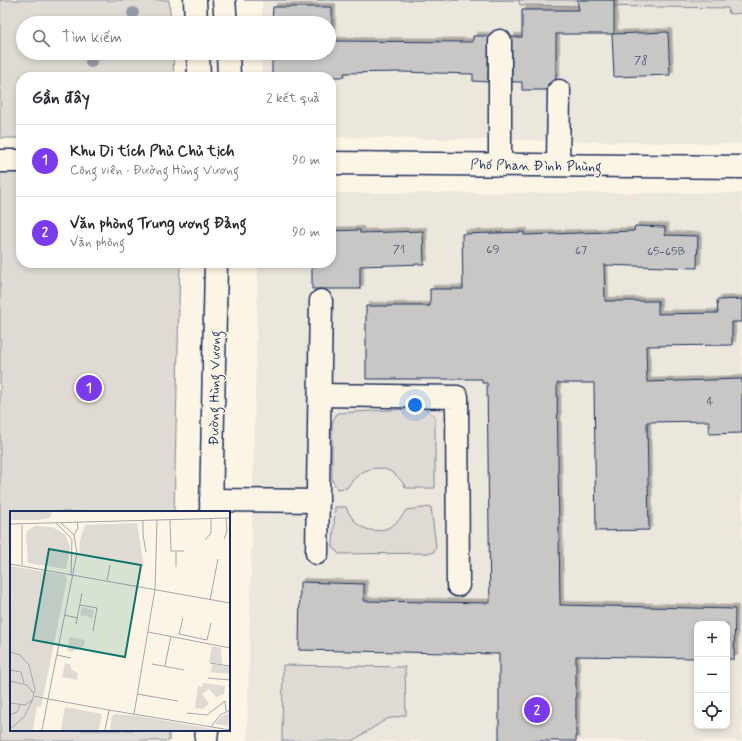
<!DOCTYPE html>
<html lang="vi">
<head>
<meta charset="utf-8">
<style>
	:root { --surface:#fff; --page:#f7f7f7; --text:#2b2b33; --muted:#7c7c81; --line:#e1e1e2; --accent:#7c3aed }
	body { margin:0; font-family:Mynerve,sans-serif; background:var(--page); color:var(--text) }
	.controls { position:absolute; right:12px; bottom:12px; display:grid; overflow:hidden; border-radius:8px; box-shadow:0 2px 6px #0003 }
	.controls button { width:36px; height:36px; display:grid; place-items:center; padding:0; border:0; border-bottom:1px solid var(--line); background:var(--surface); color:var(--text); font:20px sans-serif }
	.you { position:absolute; left:415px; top:405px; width:14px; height:14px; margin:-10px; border:3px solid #fff; border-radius:50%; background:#1a73e8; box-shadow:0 0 0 6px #1a73e833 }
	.badge { display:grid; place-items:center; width:26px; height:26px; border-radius:50%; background:var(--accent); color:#fff; font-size:13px; font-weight:700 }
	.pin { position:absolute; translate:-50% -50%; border:2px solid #fff; box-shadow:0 1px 4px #0006 }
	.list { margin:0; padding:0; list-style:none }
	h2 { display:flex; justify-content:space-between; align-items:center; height:52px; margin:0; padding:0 16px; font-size:17px }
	h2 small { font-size:13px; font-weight:400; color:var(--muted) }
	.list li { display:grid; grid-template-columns:26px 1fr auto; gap:12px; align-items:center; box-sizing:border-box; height:72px; padding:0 16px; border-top:1px solid var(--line) }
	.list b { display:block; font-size:15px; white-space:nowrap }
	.list p { margin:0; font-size:13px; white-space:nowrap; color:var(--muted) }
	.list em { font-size:13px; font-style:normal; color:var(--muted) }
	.icon { flex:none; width:22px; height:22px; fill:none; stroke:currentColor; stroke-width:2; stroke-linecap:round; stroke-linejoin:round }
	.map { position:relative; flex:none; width:742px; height:741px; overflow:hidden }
	.search { position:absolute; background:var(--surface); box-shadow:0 2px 6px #0003; left:16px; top:16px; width:320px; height:44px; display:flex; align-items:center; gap:10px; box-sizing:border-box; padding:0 14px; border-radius:22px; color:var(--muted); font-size:15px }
	.panel { position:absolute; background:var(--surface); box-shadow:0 2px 6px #0003; left:16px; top:72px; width:320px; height:196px; border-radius:16px }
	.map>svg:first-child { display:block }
	.built { fill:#ece7dc; fill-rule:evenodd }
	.green { fill:#dfdbd4; stroke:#7d8599 }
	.building { fill:#c8c7c6; stroke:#1b2f5e; filter:url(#shadow) }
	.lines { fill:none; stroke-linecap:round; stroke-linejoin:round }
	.minor-casing { stroke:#1b2f5e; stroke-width:25 }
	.major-casing { stroke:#1b2f5e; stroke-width:25 }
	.minor { stroke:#fcf5e5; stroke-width:22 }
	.major { stroke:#fcf5e5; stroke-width:22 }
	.tree { fill:#969ba8 }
	.labels { text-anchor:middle; stroke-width:3; stroke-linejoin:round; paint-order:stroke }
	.number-label { font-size:12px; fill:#465578 }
	.street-label { font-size:14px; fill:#1b2f5e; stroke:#fcf5e5 }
	.inset-road { fill:none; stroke:#a2a6af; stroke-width:1 }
	.view { fill:#0f766e; fill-opacity:0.15; stroke:#0f766e; stroke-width:2 }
	.inset-edge { fill:none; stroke:#1b2f5e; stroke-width:2 }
</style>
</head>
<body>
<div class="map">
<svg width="742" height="741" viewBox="0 0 742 741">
	<defs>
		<filter id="shadow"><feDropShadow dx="3.5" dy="-3.5" stdDeviation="0" flood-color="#0004"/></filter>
	</defs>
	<rect width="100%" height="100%" fill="#fcf5e5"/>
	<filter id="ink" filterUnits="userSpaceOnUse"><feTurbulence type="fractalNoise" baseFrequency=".025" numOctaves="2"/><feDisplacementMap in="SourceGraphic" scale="8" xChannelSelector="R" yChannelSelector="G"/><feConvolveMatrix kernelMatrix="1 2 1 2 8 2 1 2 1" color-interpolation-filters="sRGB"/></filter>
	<g filter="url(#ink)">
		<g class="built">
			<path d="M520,0v5l208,3 2,6 12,-1v131l-411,-7v-60h-70l1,-24h67v-30h-67v-22z"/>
			<path d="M331,193h411v548h-495l11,-478h73zM697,624h30v102h-30z"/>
		</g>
		<g class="green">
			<path d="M0,0h169l2,23h-148v30h150l1,24h-153v61h-21z"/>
			<path d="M244,0h498v13l-13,1 -1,-6 -208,-3 -1,-5z"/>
			<path d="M0,169h21v94h159l-6,249h-163v218h158v11h-169z"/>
			<path d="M424,408l11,8v72h-29c-15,-27 -43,-26 -59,0l-10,1 -5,-9v-57l5,-10z"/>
			<path d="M335,507h11c12,31 45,31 60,3l25,-3 5,40 -3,6 -94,1 -6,-7z"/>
			<path d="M283,665l122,2 1,48 -19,4 -35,22h-70z"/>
		</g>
		<g class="building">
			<path d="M577,0h37v34h-58v45l-8,5 -1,6h-25v-8h-10l-1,-45h11v-27h57z"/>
			<path d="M273,7h59v34l141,1v-6h16l-1,46 -15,-1v-7l-72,-2 -57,1v4h-72v-24h57v-30h-57z"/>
			<path d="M668,32l2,43 -56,2 -2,-43z"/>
			<path d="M635,226l30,1v8l33,1 -1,32 -93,-3 1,36h53v13l60,-1 -1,-13 25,-1v23h-10v23l-86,1 1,36 95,-3v54l-33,1v-13l-62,1 2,108 -53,1 -2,-148h-37l3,222 175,4 -1,50h-7v-35h-30v34l-121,-2v85h-77v-87l-200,-4 1,-68 64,2v17l126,2 -3,-220h-5v-4h-116v-73h64v-17h33l-1,-55 62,-2v3l110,-4z"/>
			<path d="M360,230v3l63,-2 1,33 -64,2v23h-48v-26h19v-32z"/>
		</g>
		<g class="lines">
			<g class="minor-casing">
				<g id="minor">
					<path d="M500,165v-124"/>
					<path d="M558,165l1,-74"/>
					<path d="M320,395l137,2 1,188"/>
					<path d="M211,500l107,1"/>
					<path d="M317,553l4,-252"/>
				</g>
			</g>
			<g class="major-casing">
				<g id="major">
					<path d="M195,0l1,23"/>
					<path d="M224,0l2,23"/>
					<path d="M198,53l1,24"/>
					<path d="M228,53l1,24"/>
					<path d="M0,161h21"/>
					<path d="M331,163l411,4"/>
					<path d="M211,512l5,-249"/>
					<path d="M206,741l1,-11"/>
				</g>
			</g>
			<use href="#minor" class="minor"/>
			<use href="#major" class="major"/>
		</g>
		<g class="tree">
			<circle cx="133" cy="13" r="6"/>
			<circle cx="91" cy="62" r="6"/>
		</g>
	</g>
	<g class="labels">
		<g class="number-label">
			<text x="641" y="64">78</text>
			<text x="399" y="253">71</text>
			<text x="493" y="253">69</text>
			<text x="581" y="254">67</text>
			<text x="666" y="255">65-65B</text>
			<text x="710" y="405">4</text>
		</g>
		<g class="street-label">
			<text transform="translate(536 165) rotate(1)" y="5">Phố Phan Đình Phùng</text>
			<text transform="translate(214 388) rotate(-89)" y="5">Đường Hùng Vương</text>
		</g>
	</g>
	<g transform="translate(10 511)">
		<rect width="220" height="220" fill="#fcf5e5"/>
		<path d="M0,1h42l-2,6 -13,2h-27zM127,12l7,44 -65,-12 1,-15 5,-15zM25,15l17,1 13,7 5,13 -4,22 -38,-6 -2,-28 1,-4zM0,55l55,9 2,4 -26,128 -4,-1 -4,24h-23zM72,96l12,3 -2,9 -7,-4 -5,2zM60,126l15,3 -1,6 -12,6 -5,-1zM202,135l9,2 1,16 -13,-2zM55,152l5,1 2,6 6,3 -1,7 -15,-3zM202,153l18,3v7l-23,-2 4,-1zM193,172l22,3 -1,8 -8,3 -7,-8 -7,5 7,9 -6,6 -8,-1 3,-22 4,1zM55,196l37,7 -3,16h-38zM220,201l-2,14 -13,-2 5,-7zM105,203l23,2 81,14h-109l2,-14z" fill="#dfdbd4"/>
		<path class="inset-road" d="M160,9l1,31h13M133,10v14l3,17M46,12l16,16 -1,37M51,12l13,12 3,18 -29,146 61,11 -4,20M0,13l220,-6M64,24l4,-7 -1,-6M214,28l3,-8 -1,-13M195,29l6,-7v-15M0,53l220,39M12,54v-40M166,56v-15M97,69l3,-15M200,89l8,-41M70,94l17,3 -4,23M54,104l14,3M173,107l-4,16 28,6 4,-17M66,113l6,-31M138,121l82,16M0,141l10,3 9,10 6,24 -3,12 -8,16 -14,12M47,144l14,3M200,152l20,3M142,153l32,6M155,155l6,-30M0,159l11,2 3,11M198,167l22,2M0,170l17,4 7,9M127,183l41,7M24,185l14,3 -6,31M0,192l15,2 7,-5M99,199l121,20M177,202l20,2 18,-14 1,10M124,203l21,-125 2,-69M0,204l7,-3 3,-7M201,216l9,-12 10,-5"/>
		<path class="view" d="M39,38l92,16 -16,92 -92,-17z"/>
		<rect width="220" height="220" class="inset-edge"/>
	</g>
</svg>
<div class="controls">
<button>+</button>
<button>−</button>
<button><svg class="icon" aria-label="locate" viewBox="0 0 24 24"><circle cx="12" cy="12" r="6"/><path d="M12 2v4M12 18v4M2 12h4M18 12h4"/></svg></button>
</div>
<div class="you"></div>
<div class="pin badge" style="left:89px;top:388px">1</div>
<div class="pin badge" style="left:537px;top:710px">2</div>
<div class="search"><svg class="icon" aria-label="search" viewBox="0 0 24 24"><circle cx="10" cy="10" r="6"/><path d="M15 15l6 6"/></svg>Tìm kiếm</div>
<section class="panel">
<h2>Gần đây<small>2 kết quả</small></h2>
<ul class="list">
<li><span class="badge">1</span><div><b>Khu Di tích Phủ Chủ tịch</b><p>Công viên · Đường Hùng Vương</p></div><em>90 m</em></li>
<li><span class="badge">2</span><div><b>Văn phòng Trung ương Đảng</b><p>Văn phòng</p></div><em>90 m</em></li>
</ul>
</section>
</div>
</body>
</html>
